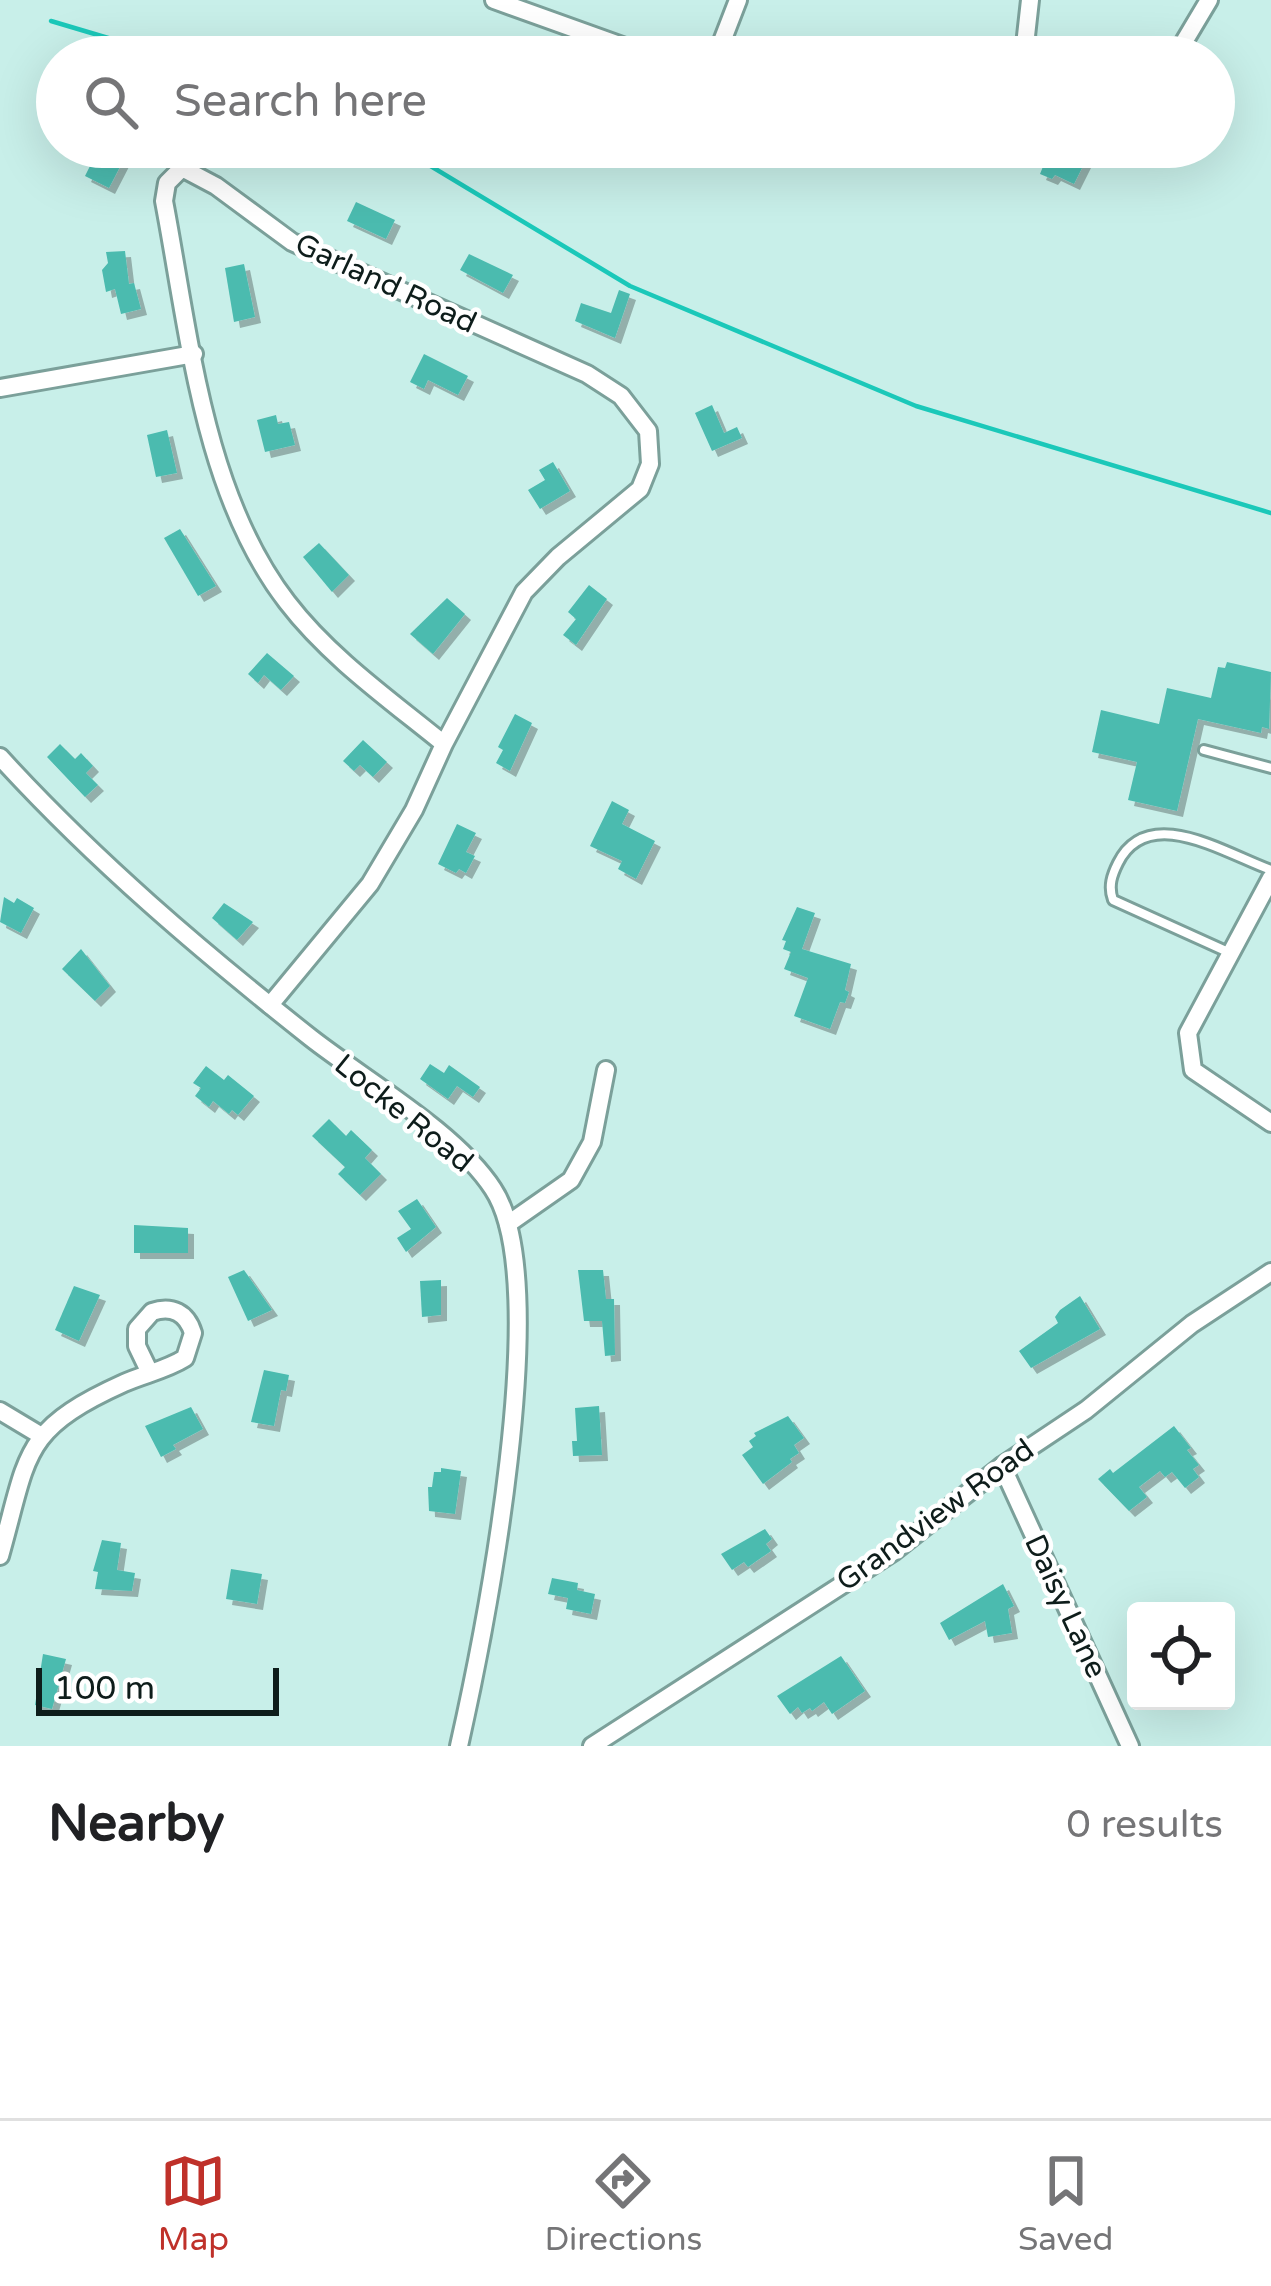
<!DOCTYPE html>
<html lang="en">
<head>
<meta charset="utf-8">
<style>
	:root { --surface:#fff; --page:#f2f2f2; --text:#202124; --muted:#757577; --line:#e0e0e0; --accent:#bf312a }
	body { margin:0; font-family:"Varela Round",sans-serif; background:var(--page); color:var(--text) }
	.controls { position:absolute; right:36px; bottom:36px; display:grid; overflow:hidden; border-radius:12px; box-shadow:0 12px 48px #0002 }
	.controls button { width:108px; height:108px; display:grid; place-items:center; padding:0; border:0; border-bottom:3px solid var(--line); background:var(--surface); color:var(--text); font:60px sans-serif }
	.scale { position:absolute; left:36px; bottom:30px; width:243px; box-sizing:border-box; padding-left:12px; border:6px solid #0e1d1b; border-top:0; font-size:33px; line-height:42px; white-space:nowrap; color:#0e1d1b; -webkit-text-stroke:9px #fff; paint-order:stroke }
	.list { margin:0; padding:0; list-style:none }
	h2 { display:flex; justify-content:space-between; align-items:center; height:156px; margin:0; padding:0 48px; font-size:51px }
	h2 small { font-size:39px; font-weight:400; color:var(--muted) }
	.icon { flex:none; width:66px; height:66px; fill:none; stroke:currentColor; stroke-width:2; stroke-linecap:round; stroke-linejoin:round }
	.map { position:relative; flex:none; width:1271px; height:1746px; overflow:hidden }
	.search { position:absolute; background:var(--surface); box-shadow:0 12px 48px #0002; left:36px; right:36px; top:36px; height:132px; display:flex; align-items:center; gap:30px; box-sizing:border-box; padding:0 42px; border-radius:66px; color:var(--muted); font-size:45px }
	.sheet { height:372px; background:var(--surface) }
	nav { display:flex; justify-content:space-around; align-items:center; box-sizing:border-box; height:168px; border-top:3px solid var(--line); background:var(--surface); font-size:33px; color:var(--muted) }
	nav a { display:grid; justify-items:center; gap:6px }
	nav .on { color:var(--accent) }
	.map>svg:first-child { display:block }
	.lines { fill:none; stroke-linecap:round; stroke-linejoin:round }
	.stream { stroke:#1bc8b9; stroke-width:4.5 }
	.building { fill:#4bbbaf; filter:url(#shadow) }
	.service-casing { stroke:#7ba09a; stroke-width:14 }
	.minor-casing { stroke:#7ba09a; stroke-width:22 }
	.service { stroke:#fff; stroke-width:8 }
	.minor { stroke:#fff; stroke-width:16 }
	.labels { text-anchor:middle; stroke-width:9; stroke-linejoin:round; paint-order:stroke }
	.street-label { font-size:30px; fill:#0e1d1b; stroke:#fff }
</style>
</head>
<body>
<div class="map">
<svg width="1271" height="1746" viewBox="0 0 1271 1746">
	<defs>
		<filter id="shadow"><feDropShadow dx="6" dy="6" stdDeviation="0" flood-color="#0004"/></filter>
	</defs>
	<rect width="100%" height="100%" fill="#c8efe9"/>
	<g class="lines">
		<g class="stream">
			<path d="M51,21l121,36"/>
			<path d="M399,147l231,139 286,120 355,107"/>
		</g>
	</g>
	<g class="building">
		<path d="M76,147h46l-3,7 6,3 -16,31 -24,-12 10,-20z"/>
		<path d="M1035,147h23l28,13 -12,24 -19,-9 -3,4 -12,-5 4,-10 -14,-7z"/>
		<path d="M356,202l39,18 -9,19 -39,-18z"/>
		<path d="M125,251l4,33 5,-1 7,26 -20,5 -6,-25 -9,3 -4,-22 6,-7 -2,-11z"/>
		<path d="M469,254l44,21 -10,18 -43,-23z"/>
		<path d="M244,264l11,53 -21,5 -9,-54z"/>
		<path d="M619,290l11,4 -15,44 -40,-17 6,-18 30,10z"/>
		<path d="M424,354l44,22 -10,19 -30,-15 -4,9 -14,-7z"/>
		<path d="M712,405l12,28 13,-6 5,11 -30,13 -17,-38z"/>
		<path d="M276,415l2,9 11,-2 6,23 -30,7 -8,-32z"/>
		<path d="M167,430l10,43 -21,4 -9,-42z"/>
		<path d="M553,462l17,29 -30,18 -12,-19 17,-10 -6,-10z"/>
		<path d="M180,529l36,57 -18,10 -34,-58z"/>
		<path d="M319,543l30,32 -17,17 -29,-35z"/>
		<path d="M589,585l18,14 -31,46 -13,-10 13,-16 -8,-7z"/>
		<path d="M447,598l18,16 -32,40 -23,-20z"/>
		<path d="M267,653l27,23 -13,14 -17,-15 -6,8 -10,-9z"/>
		<path d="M1227,662l44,10 -2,57 -7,-2 -1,6 -63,-14 -21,92 -49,-11 9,-38 -45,-10 9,-42 58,14 8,-36 44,10 7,-31 7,1z"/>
		<path d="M515,714l17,9 -22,48 -14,-8 7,-13 -5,-3z"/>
		<path d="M363,740l24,22 -14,15 -13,-12 -6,6 -11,-10z"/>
		<path d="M60,744l15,15 6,-6 12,13 -7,7 12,12 -13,12 -38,-40z"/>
		<path d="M612,801l17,9 -7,14 33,17 -19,38 -18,-10 4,-8 -32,-15z"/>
		<path d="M457,824l19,9 -10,19 9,4 -9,17 -7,-4 -3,4 -18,-9z"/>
		<path d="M4,897l10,6 3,-5 17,10 -13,25 -21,-11z"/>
		<path d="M224,903l29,19 -16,18 -25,-22z"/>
		<path d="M797,907l18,6 -13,36 49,15 -6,26 4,2 -4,11 -5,-1 -10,27 -36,-13 14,-38 -24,-9 7,-17 -8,-3 3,-8 -4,-1z"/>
		<path d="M81,949l29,37 -15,15 -33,-32z"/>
		<path d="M430,1064l14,9 5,-8 31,22 -7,10 -16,-11 -9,13 -28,-20z"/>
		<path d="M206,1066l18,14 4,-5 26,21 -16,19 -6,-5 -3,4 -16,-13 -4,6 -14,-11 6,-8 -8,-5z"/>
		<path d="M329,1119l17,17 5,-6 21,20 -7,8 16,16 -21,21 -22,-21 7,-7 -33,-31z"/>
		<path d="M417,1199l19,28 -30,25 -9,-14 14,-9 -13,-18z"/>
		<path d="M134,1225l54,3v25h-54z"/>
		<path d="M244,1270l28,40 -24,11 -20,-44z"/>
		<path d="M578,1270h25l3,29h8l1,56 -10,1 -3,-35h-18z"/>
		<path d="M441,1280v35l-19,2 -2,-36z"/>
		<path d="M74,1286l26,9 -21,46 -24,-11z"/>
		<path d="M1080,1296l20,33 -69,39 -12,-17 39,-28 -3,-6 5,-7z"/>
		<path d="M264,1370l25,5 -3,16 -5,-1 -7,36 -23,-4z"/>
		<path d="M599,1406l3,49 -29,1 -1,-15h5l-2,-33z"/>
		<path d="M191,1407l12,22 -30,16 3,4 -15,8 -16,-31z"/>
		<path d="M788,1416l16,22 -10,7 5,8 -9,6 2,3 -29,22 -21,-29 11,-8 -4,-6 7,-5 -2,-3z"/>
		<path d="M1174,1426l17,22 -4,2 12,15 -6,4 6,8 -14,11 -13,-16 -7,5 -5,-6 -21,16 8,10 -18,14 -31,-32 12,-10 3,4z"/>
		<path d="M441,1468l20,3 -6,43 -26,-3 -1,-24h4l2,-15h7z"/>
		<path d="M765,1529l7,10 -6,5 5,7 -23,16 -4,-5 -12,8 -11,-16z"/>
		<path d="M102,1540l19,3 -4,27 18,3 -3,18 -37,-2 3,-17 -5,-1z"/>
		<path d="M231,1569l31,5 -5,30 -31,-5z"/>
		<path d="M552,1578l26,5 -1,7 18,4 -4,20 -25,-5 2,-11 -20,-4z"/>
		<path d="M1003,1584l11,22 -6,3 4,24 -24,4 -3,-16 -36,19 -9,-17z"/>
		<path d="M43,1654l23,5 -14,50 -17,-4z"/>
		<path d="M841,1656l24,35 -33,23 -8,-12 -12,9 -2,-3 -8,5 -4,-6 -8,7 -13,-18z"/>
	</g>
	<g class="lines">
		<g class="service-casing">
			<g id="service">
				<path d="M1204,750l67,18"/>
				<path d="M1228,952l-115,-52c-5,-14 -1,-25 5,-37 30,-60 106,-10 153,7"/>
			</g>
		</g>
		<g class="minor-casing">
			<g id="minor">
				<path d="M494,0l159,57"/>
				<path d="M1030,0l-4,36 5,21"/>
				<path d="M716,57l22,-57"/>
				<path d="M1175,57l34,-57"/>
				<path d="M0,388l194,-34"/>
				<path d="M0,757c95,104 201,194 311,281 55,43 145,94 182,151 62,93 -9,446 -34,557"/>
				<path d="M1271,878l-83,155 5,37 78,53"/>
				<path d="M270,1005l100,-121 44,-74 30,-66c-54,-44 -115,-87 -157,-142 -84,-109 -98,-270 -123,-401l3,-18 15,-15 34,18 76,56 295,132 34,22 27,35 2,33 -10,25 -82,68 -34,35 -80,152"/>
				<path d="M508,1224l63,-44 21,-38 14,-72"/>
				<path d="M0,1411l40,24"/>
				<path d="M1002,1466l128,280"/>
				<path d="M0,1556c29,-102 20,-126 124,-173 20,-9 42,-13 61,-25l8,-25c-6,-20 -21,-28 -41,-21l-15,17v17l13,27"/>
				<path d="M592,1746l301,-194 109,-86 84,-56 106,-86 79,-52"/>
			</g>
		</g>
		<use href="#service" class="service"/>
		<use href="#minor" class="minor"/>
	</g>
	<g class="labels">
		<g class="street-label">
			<text transform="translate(386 283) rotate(25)" y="10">Garland Road</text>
			<text transform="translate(404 1113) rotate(39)" y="10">Locke Road</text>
			<text transform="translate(935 1515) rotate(-36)" y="10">Grandview Road</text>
			<text transform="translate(1066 1606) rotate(65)" y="10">Daisy Lane</text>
		</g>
	</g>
</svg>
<div class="controls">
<button><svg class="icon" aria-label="locate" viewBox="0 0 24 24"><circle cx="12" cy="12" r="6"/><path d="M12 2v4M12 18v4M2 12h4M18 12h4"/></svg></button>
</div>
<div class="scale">100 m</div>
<div class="search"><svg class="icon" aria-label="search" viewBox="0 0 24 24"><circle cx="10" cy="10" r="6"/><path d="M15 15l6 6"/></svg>Search here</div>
</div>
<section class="sheet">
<h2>Nearby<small>0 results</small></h2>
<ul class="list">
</ul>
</section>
<nav>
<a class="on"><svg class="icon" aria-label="map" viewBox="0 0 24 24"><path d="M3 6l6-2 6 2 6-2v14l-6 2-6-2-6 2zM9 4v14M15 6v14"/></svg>Map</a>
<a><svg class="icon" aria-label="directions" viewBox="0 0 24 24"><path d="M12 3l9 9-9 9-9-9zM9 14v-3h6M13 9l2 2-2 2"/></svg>Directions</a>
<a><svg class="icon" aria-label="saved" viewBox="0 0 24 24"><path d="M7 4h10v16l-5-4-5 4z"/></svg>Saved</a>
</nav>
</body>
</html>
